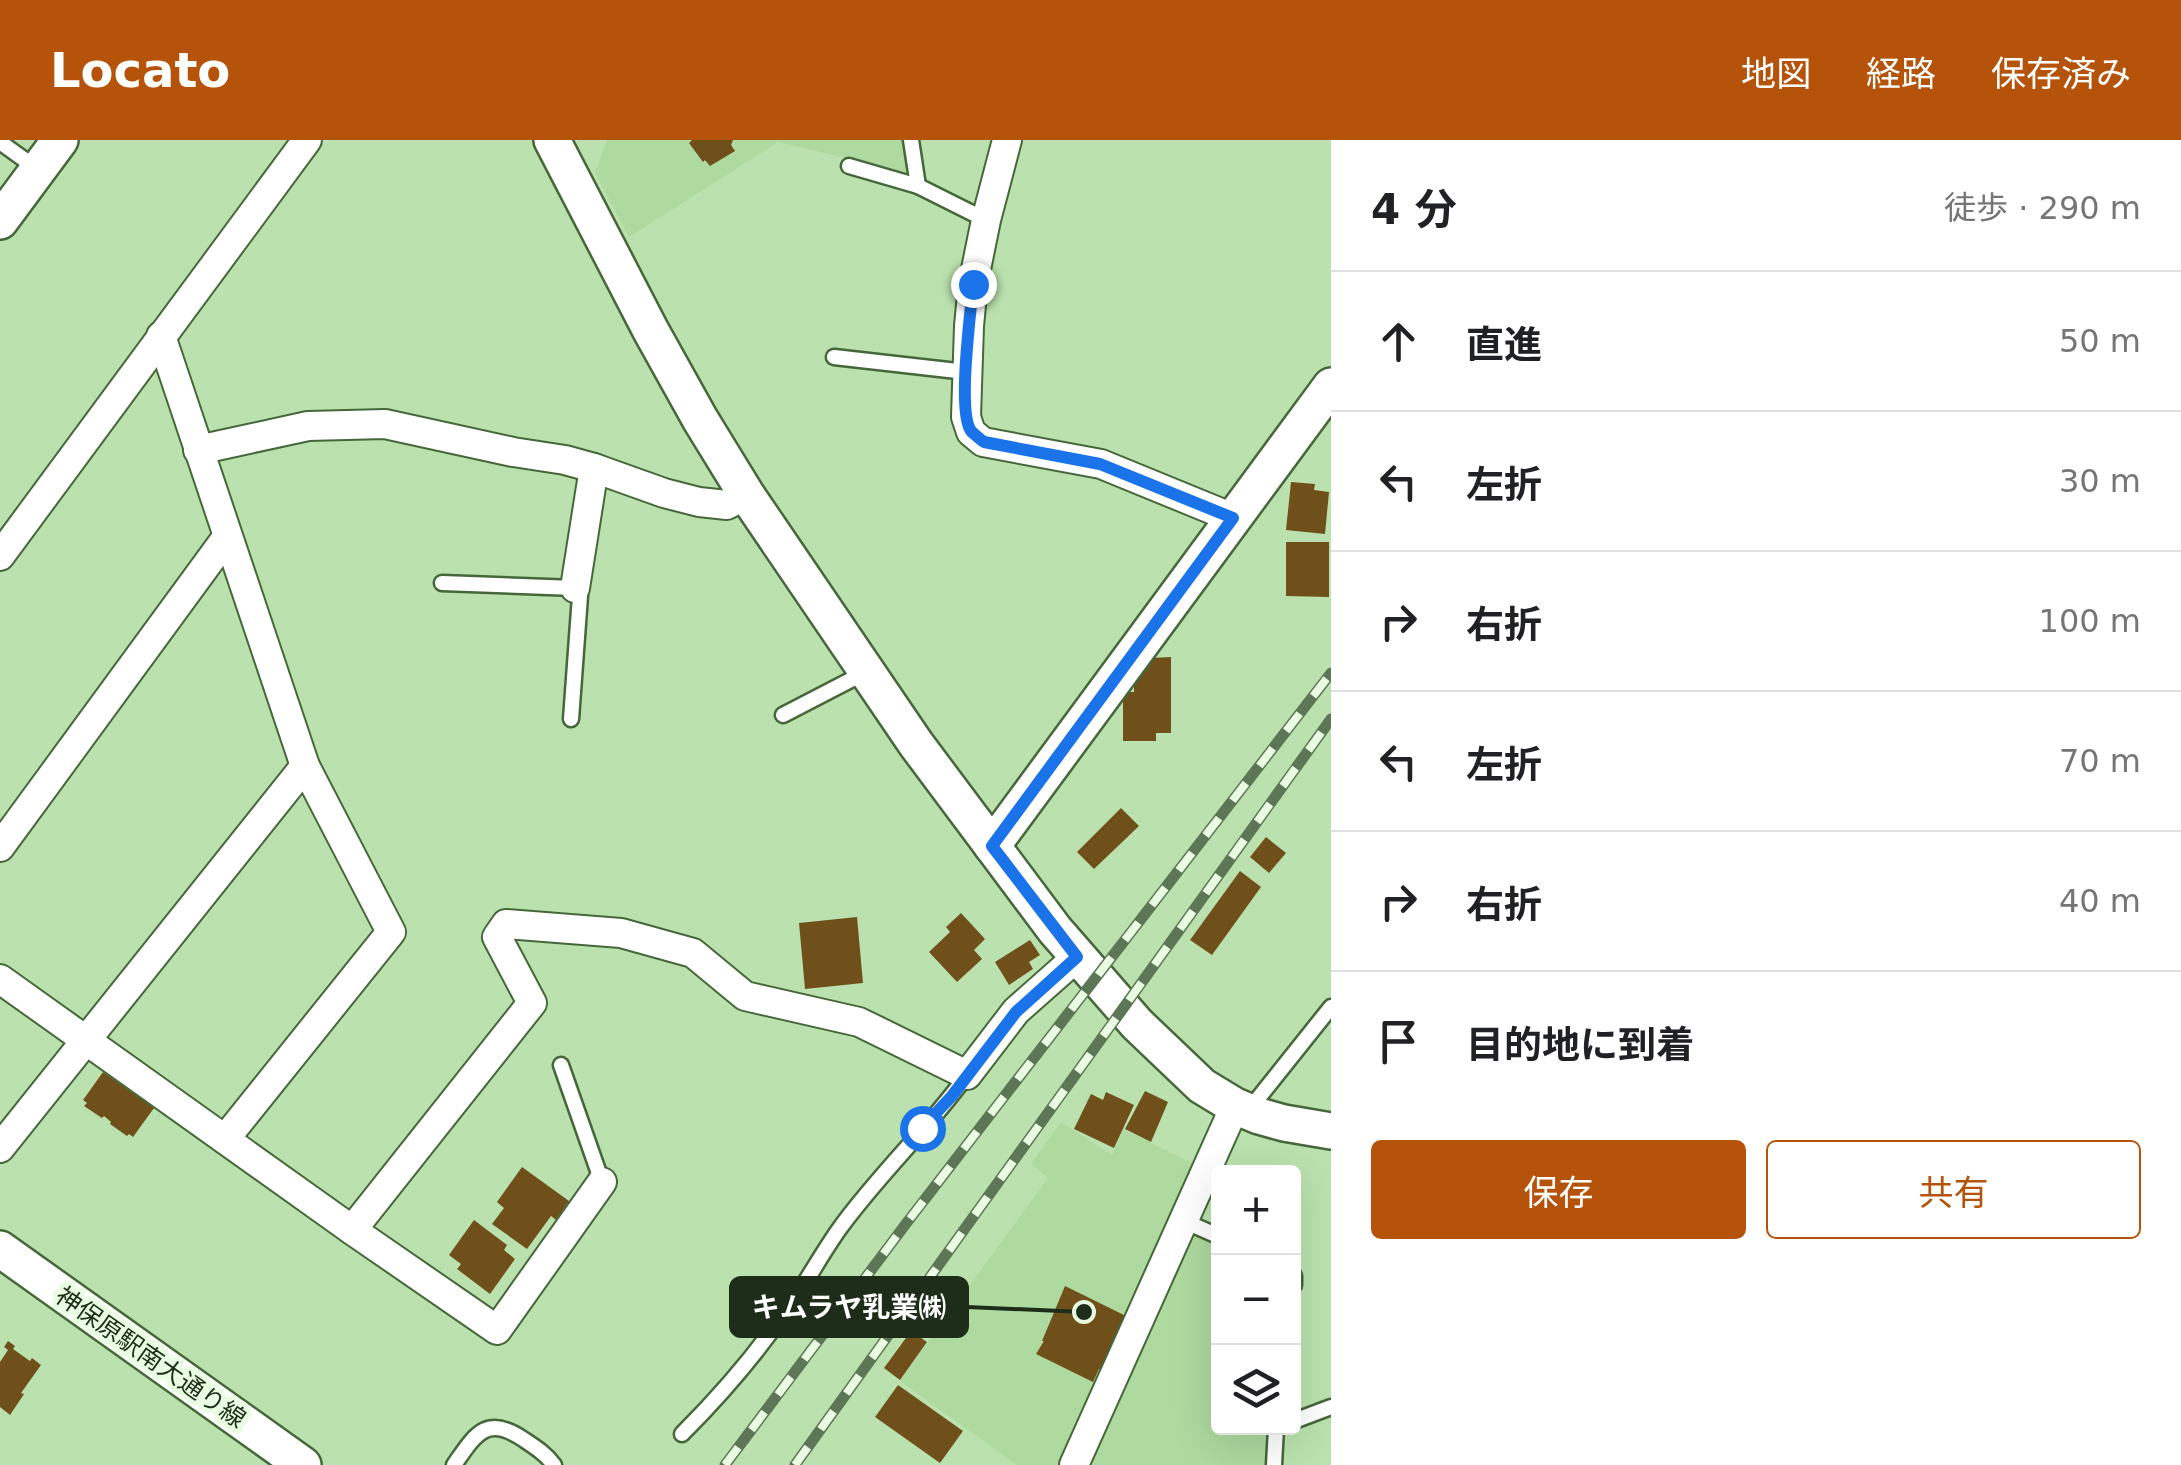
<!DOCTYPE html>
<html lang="ja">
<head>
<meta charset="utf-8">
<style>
	:root { --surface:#fff; --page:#f6f6f6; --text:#202124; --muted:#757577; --line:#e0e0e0; --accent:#b45309 }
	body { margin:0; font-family:"DejaVu Sans","Noto Sans JP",sans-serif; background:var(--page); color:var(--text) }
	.controls { position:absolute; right:30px; bottom:30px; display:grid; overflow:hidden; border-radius:10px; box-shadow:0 10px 40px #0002 }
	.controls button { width:90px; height:90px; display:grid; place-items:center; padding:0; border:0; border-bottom:2px solid var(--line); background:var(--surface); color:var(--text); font:50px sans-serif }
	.stop { position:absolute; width:30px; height:30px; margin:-22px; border:8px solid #1a73e8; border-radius:50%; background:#fff }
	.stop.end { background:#1a73e8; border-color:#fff; box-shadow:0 2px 10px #0008 }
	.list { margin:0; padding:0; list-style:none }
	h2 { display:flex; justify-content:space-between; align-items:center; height:130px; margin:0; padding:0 40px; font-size:42px }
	h2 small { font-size:32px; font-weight:400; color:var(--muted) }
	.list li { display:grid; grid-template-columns:65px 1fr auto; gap:30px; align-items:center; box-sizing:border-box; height:140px; padding:0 40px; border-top:2px solid var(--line) }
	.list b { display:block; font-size:38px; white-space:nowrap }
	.list em { font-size:32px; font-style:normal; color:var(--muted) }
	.actions { display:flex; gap:20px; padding:30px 40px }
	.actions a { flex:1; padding:22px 0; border:2px solid var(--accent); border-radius:10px; text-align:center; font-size:35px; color:var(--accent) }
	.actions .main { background:var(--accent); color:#fff }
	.icon { flex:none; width:55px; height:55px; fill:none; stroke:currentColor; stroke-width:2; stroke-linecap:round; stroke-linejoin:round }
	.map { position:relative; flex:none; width:1331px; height:1325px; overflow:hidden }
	header { display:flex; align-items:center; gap:60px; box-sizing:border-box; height:140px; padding:0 50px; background:var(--accent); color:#fff }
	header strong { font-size:48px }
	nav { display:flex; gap:55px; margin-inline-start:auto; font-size:35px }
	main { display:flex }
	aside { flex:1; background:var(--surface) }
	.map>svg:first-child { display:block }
	.built { fill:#aed99f }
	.building { fill:#6f501a }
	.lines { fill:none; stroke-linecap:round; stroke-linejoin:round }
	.service-casing { stroke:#456739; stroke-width:19 }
	.minor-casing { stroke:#456739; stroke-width:32 }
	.tertiary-casing { stroke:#456739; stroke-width:40 }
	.service { stroke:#fff; stroke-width:14 }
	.minor { stroke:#fff; stroke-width:28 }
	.tertiary { stroke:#fff; stroke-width:35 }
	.rail-casing { stroke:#5d7655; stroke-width:11 }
	.rail { stroke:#e9fde2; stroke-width:8; stroke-dasharray:22; stroke-linecap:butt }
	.route { stroke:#1a73e8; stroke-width:12 }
	.labels { text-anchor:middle; stroke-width:10; stroke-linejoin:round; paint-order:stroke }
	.street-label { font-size:25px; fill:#1e2d19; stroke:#e9fde2 }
	.leader { fill:none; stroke:#1e2d19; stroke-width:4 }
	.callout-dot { fill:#1e2d19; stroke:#e9fde2; stroke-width:4 }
	.callout { fill:#1e2d19; stroke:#1e2d19; stroke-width:4 }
	.callout-label { font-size:28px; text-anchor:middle; font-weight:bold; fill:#fff }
</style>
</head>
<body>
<header>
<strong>Locato</strong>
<nav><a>地図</a><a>経路</a><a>保存済み</a></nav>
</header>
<main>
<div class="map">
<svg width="1331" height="1325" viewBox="0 0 1331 1325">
	<rect width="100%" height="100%" fill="#bbe2ae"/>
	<g class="built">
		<path d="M607,0h300l4,38 -66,-20 -67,-16 -149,95 -34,-64z"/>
		<path d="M1061,982l51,33 12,-25 74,36 -26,57 46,21v184h51l-2,37h-250l-117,-84 148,-203 -17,-14z"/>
	</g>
	<g class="building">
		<path d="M692,0h41l-2,5 4,6 -25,15 -5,-6 -2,2 -14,-19z"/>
		<path d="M1291,342l24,2 -1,6 15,2 -4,42 -39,-4z"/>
		<path d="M1286,402h43v55l-43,-1z"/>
		<path d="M1171,517v76h-15v8h-33v-49h11v-16l16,-18z"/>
		<path d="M1121,668l18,18 -45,43 -17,-17z"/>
		<path d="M1266,697l20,16 -17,20 -19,-16z"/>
		<path d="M1240,731l21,16 -49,68 -22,-15z"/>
		<path d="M961,773l24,26 -11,11 8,9 -25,23 -28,-30 21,-20 -4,-5z"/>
		<path d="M857,777l6,66 -58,6 -6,-66z"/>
		<path d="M1030,800l10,15 -11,7 4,7 -24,16 -14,-23z"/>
		<path d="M103,932l51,36 -21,29 -4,-3 -2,2 -17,-12 1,-2 -7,-6 -2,2 -18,-12 3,-3 -4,-3z"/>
		<path d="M1145,951l23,11 -17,40 -26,-13z"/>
		<path d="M1106,952l28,13 -20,43 -40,-19 17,-35 12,6z"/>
		<path d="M522,1027l47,34 -13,19 -5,-4 -24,33 -35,-25 12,-16 -7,-6z"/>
		<path d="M474,1080l33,25 -3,5 11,9 -25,35 -33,-25 4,-5 -12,-9z"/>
		<path d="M1065,1146l63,31 -27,53 -2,-1 -6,13 -57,-28 8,-13h-2z"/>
		<path d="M911,1191l16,11 -27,38 -16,-12z"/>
		<path d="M8,1201l7,5 -2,3 17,12 2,-3 9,7 -20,28 3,1 -14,21 -10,-8v-45l8,-12 -4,-3z"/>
		<path d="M898,1245l65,46 -23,32 -65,-46z"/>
	</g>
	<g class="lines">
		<g class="service-casing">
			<g id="service">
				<path d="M911,0l7,46"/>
				<path d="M0,2l36,26"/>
				<path d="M849,26l69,20 68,34"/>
				<path d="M834,217l132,15"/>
				<path d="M442,443l133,5 5,8 -9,123"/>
				<path d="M783,575l83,-43"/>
				<path d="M561,925l41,117"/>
				<path d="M1248,971l83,-104"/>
				<path d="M1184,1081l34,15"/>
				<path d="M1294,1136v9"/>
				<path d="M1294,1281l37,-14"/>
				<path d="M682,1294c40,-40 76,-82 108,-129 18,-25 32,-52 50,-77 39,-54 88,-99 127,-153"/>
				<path d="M454,1325c21,-30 32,-51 69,-26 12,8 23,15 31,26"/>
				<path d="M1274,1325l2,-37"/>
			</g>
		</g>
		<g class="minor-casing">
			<g id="minor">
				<path d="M1007,0l-21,80 -13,64 -4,42 -3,91 5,15 12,10 118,22 132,54"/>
				<path d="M161,196l144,430 86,166 -166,207"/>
				<path d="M198,310l110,-24 77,-2 128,28 52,8 29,8 70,25 35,9 28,3 19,-11"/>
				<path d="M0,416l307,-416"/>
				<path d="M575,448l19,-120"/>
				<path d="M0,707l227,-310"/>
				<path d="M0,839l352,251 145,100 105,-148"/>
				<path d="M0,1008l305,-382"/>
				<path d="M352,1090l180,-227 -35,-66 9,-13 115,9 72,20 52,43 114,26 108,53 49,-64 61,-54"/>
				<path d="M1074,1325l161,-359"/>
			</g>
		</g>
		<g class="tertiary-casing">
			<g id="tertiary">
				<path d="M552,0l99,191 49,88 46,75 170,250 139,186 82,94 65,62 33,20 24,10 25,7 47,8"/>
				<path d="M0,81l60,-81"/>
				<path d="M992,706l339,-460"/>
				<path d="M0,1109l303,216"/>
			</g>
		</g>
		<use href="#service" class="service"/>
		<use href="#minor" class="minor"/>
		<use href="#tertiary" class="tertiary"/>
		<g class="rail-casing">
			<g id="rail">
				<path d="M725,1325l180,-240 426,-552"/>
				<path d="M795,1325l536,-746"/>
			</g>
		</g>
		<use href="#rail" class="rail"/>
	</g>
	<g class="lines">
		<path class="route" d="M922,988l30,-32 64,-84 61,-55 -85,-111 241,-328 -133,-54 -116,-22c-2,-1 -12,-10 -13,-11 -14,-20 0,-119 2,-147"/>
	</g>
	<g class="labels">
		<g class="street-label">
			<text transform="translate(151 1217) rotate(35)" y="9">神保原駅南大通り線</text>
		</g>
	</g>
	<path class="leader" d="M1084 1172L967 1167"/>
	<circle class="callout-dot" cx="1084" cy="1172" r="10"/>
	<rect class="callout" x="731" y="1138" width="236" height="58" rx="10"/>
	<g class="callout-label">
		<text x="849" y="1177">キムラヤ乳業㈱</text>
	</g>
</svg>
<div class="controls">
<button>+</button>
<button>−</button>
<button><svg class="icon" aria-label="layers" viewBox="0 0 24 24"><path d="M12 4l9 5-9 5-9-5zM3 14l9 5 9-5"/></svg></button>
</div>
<div class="stop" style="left:922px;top:988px"></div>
<div class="stop end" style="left:973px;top:144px"></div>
</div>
<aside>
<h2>4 分<small>徒歩 · 290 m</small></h2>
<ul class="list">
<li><svg class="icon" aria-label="ahead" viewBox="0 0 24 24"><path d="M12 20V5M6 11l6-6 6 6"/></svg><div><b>直進</b></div><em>50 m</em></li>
<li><svg class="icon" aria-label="left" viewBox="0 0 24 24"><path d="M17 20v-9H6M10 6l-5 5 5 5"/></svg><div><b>左折</b></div><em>30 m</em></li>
<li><svg class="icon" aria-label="right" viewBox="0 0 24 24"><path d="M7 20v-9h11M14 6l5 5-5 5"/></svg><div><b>右折</b></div><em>100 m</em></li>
<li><svg class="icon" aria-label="left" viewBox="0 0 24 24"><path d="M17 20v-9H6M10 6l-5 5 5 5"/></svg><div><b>左折</b></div><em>70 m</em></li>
<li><svg class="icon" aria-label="right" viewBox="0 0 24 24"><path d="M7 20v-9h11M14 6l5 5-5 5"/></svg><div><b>右折</b></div><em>40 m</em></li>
<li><svg class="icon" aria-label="arrive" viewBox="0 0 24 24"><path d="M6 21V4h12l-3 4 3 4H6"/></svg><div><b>目的地に到着</b></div></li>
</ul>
<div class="actions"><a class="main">保存</a><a>共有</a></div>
</aside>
</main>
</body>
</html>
